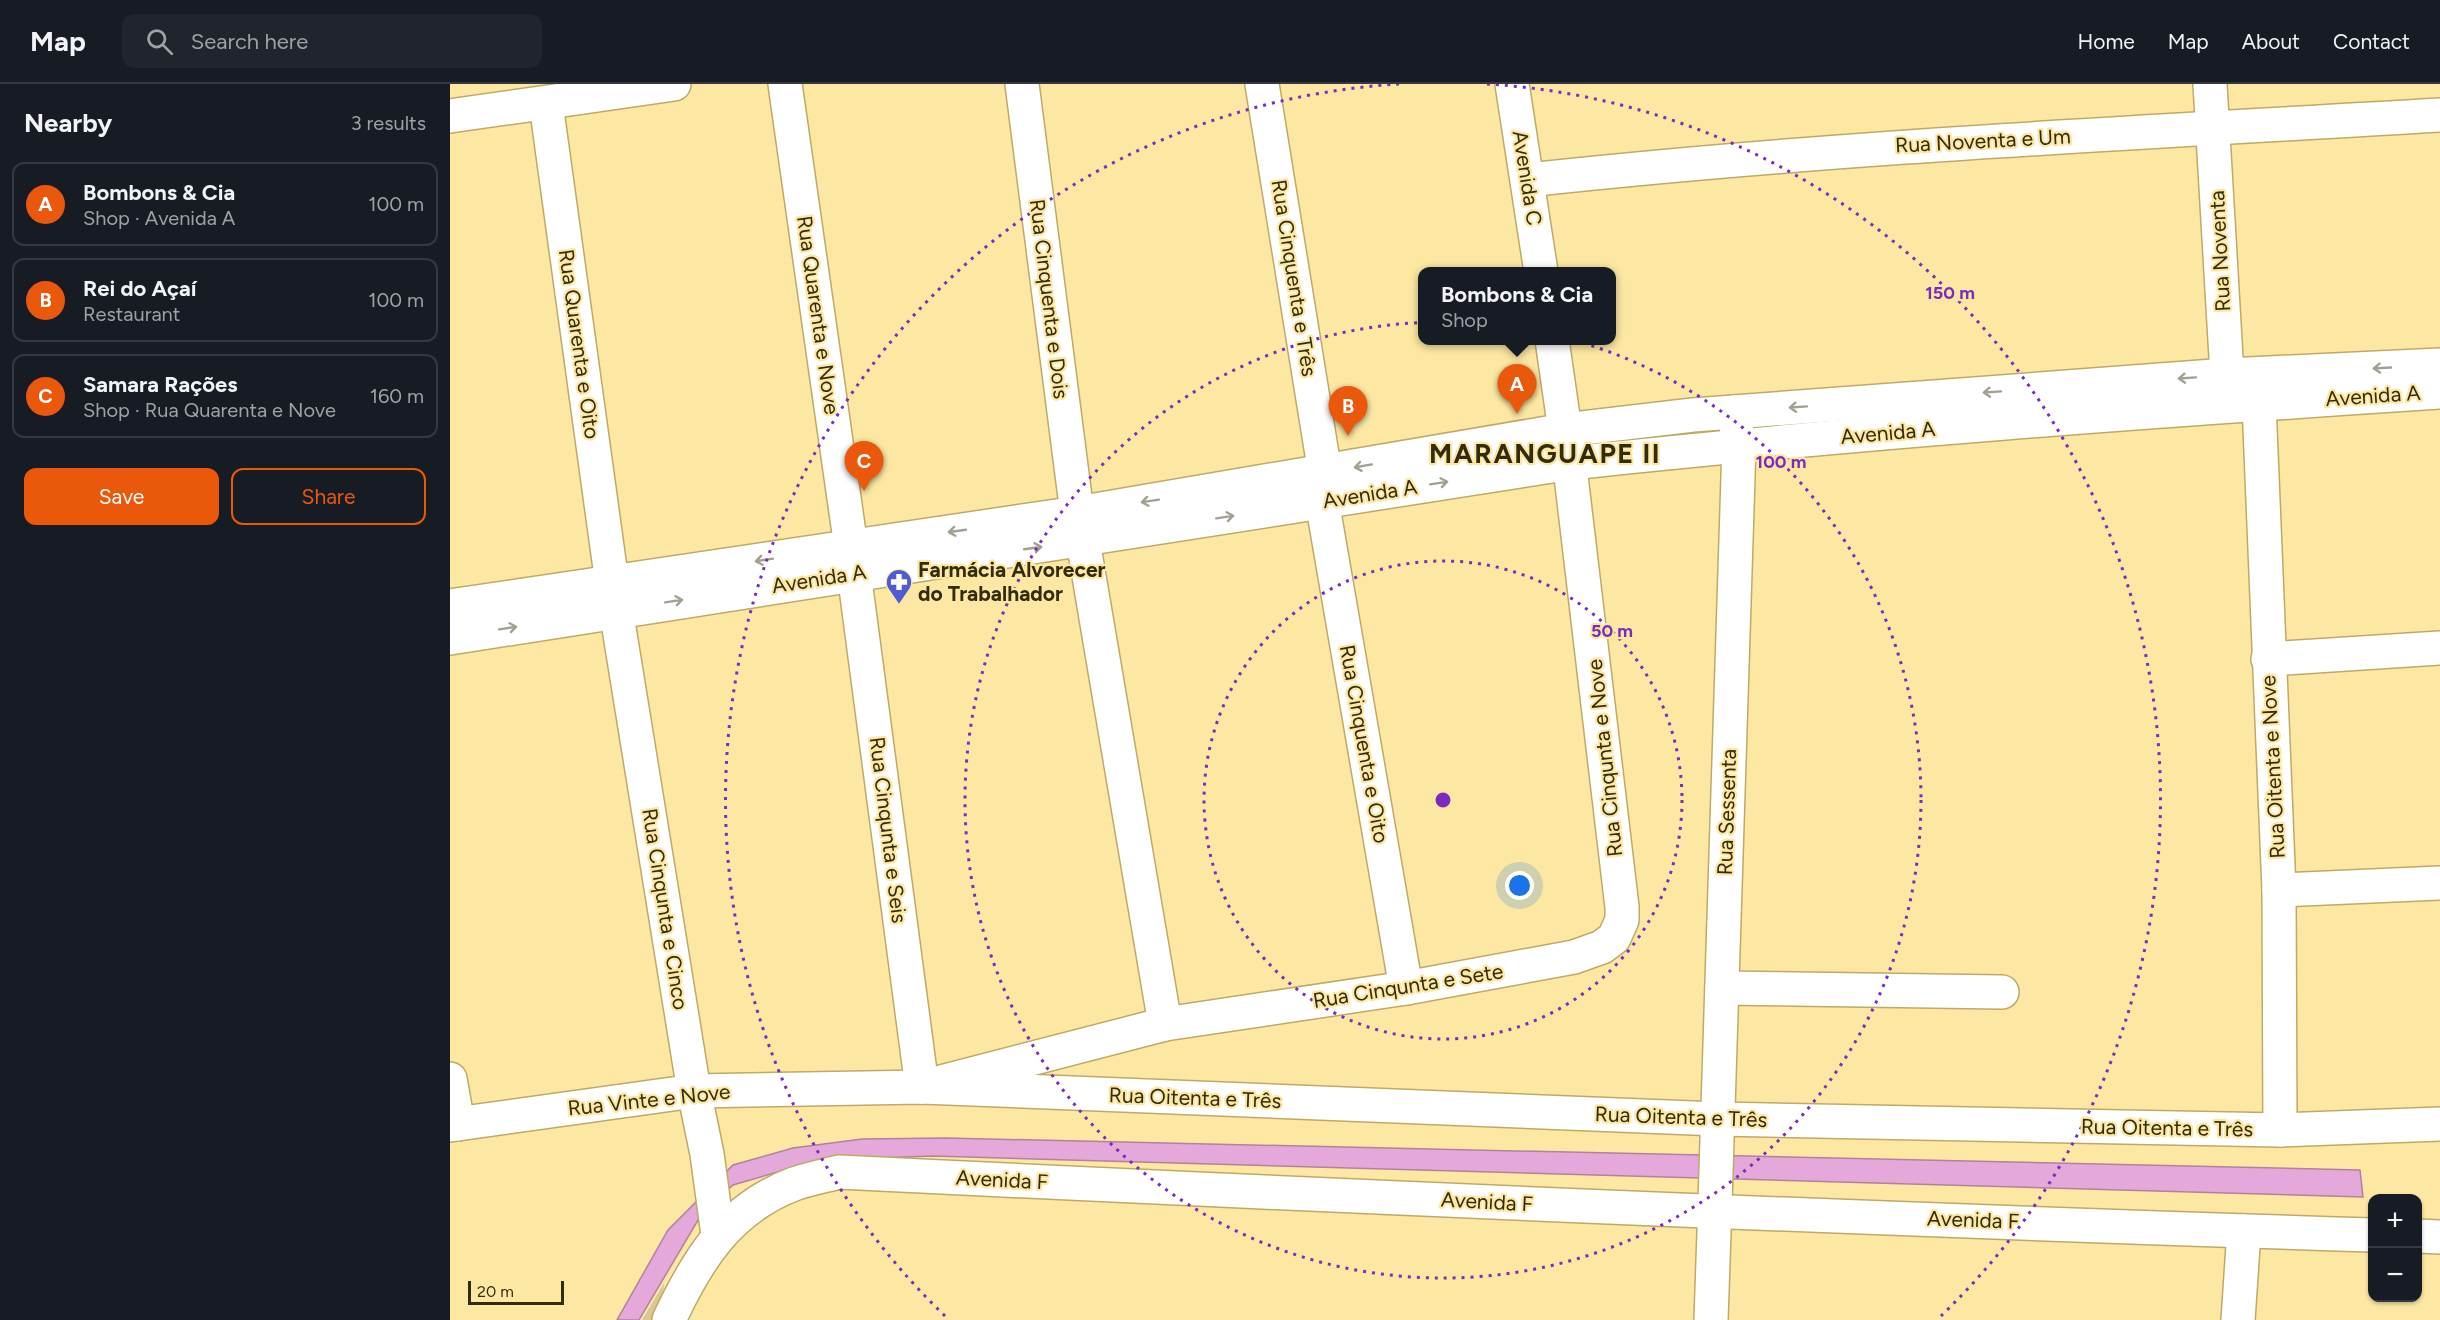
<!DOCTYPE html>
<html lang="en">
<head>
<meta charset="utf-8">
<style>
	:root { --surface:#171b24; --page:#20242c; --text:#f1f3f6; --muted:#9ea1a6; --line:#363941; --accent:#ea580c }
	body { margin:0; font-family:Figtree,sans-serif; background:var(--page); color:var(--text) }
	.controls { position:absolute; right:18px; bottom:18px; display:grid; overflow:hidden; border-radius:12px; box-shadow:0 2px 4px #0004 }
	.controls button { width:54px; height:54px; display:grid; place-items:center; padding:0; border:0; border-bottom:2px solid var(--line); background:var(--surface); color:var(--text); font:30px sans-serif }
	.scale { position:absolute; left:18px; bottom:15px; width:96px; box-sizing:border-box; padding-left:6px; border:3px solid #332b0e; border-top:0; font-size:16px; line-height:21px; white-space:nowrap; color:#332b0e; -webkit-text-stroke:4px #fde8a3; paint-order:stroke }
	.you { position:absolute; left:1070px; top:802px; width:21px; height:21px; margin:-15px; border:4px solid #fff; border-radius:50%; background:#1a73e8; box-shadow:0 0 0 9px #1a73e833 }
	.badge { display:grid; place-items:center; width:39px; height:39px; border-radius:50%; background:var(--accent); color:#fff; font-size:20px; font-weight:700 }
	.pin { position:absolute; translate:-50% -50px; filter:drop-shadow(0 2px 3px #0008) }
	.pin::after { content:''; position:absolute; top:32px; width:21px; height:18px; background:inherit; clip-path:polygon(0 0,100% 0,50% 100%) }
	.popup { position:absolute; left:968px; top:183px; width:198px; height:78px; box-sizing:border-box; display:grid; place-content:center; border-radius:12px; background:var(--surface); filter:drop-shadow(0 2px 4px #0005); font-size:20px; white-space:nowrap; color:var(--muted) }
	.popup b { font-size:22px; color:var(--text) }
	.popup::after { content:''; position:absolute; left:50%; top:100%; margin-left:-12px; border:12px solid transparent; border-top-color:var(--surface) }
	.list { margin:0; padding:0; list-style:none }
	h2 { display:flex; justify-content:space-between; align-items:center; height:78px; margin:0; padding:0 24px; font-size:26px }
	h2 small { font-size:20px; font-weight:400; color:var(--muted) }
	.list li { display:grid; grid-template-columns:39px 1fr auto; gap:18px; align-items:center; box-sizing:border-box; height:84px; margin:0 12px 12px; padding:0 12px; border:2px solid var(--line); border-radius:12px }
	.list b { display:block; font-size:22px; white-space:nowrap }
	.list p { margin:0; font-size:20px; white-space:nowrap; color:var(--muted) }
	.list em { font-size:20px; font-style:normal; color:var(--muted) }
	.actions { display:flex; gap:12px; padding:18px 24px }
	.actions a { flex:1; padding:14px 0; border:2px solid var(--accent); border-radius:12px; text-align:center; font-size:21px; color:var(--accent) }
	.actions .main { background:var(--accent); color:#fff }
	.icon { flex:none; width:33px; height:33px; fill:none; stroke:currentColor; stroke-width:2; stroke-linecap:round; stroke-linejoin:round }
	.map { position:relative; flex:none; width:1990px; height:1236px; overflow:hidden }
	header { display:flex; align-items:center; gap:36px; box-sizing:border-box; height:84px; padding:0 30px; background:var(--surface); border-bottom:2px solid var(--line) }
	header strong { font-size:28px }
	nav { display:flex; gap:33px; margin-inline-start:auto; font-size:21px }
	.search { width:420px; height:54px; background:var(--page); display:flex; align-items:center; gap:15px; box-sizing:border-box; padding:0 21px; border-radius:12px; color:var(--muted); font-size:22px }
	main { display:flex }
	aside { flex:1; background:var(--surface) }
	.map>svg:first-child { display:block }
	.green { fill:#d7c896 }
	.water { fill:#e5a8da; stroke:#b0829d; stroke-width:1.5 }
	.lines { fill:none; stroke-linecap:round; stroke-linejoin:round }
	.minor-casing { stroke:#beaa67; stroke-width:36 }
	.tertiary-casing { stroke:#beaa67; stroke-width:36 }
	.secondary-casing { stroke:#beaa67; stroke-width:36 }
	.minor { stroke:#fff; stroke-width:33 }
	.tertiary { stroke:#fff; stroke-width:33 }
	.secondary { stroke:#fff; stroke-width:33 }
	.oneway { stroke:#a3a093 }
	.ring { fill:none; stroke:#7b2cbf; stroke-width:3; stroke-dasharray:3 6 }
	.labels { text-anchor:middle; stroke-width:4.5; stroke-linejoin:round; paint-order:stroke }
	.street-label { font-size:21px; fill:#332b0e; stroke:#fde8a3 }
	.poi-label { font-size:21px; font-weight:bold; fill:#332b0e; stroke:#fde8a3; text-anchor:start }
	.district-label { font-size:27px; font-weight:bold; letter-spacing:1.5px; fill:#332b0e; stroke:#fde8a3 }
	.centre { fill:#7b2cbf; stroke:#fde8a3; stroke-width:3 }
	.ring-label { font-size:18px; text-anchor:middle; font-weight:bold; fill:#7b2cbf; stroke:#fde8a3; stroke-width:4.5; stroke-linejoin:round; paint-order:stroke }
</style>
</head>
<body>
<header>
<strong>Map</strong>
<div class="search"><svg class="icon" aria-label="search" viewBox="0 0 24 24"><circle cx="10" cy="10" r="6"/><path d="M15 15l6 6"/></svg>Search here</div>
<nav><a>Home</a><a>Map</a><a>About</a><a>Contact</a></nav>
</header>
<main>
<aside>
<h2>Nearby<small>3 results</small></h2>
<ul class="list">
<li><span class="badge">A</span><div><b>Bombons &amp; Cia</b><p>Shop · Avenida A</p></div><em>100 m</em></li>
<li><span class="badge">B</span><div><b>Rei do Açaí</b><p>Restaurant</p></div><em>100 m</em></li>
<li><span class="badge">C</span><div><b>Samara Rações</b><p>Shop · Rua Quarenta e Nove</p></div><em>160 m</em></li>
</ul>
<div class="actions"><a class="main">Save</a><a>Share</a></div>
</aside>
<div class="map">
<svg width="1990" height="1236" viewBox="0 0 1990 1236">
	<rect width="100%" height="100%" fill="#fde8a3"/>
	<path class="green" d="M214,1199l-3,37h-19z"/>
	<path class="water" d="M496,1054l1414,32 3,27 -1430,-41 -114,4 -86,25 -32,30 -62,105h-22l51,-90 65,-65 60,-17 69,-9z"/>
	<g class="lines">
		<g class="minor-casing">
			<g id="minor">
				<path d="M335,0l66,463"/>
				<path d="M572,0l55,429"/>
				<path d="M812,0l63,389"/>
				<path d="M1760,0l17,291 32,28 20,487 1,240"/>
				<path d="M96,20l66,479"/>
				<path d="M0,32l224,-32"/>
				<path d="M1078,96c303,-33 607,-47 912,-65"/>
				<path d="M872,417l84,487"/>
				<path d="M633,457l82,483"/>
				<path d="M404,489l68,514 243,-63 241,-36 168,-31 28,-10 12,-9 8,-18v-13l-56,-473"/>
				<path d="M1818,575l172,-11"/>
				<path d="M1829,806l161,-7"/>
				<path d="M1272,904l280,4"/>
				<path d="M0,995l8,45"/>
				<path d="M0,1041l244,-34"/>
				<path d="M1261,1236l4,-117"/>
				<path d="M1788,1236l6,-89"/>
			</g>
		</g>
		<g class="tertiary-casing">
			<g id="tertiary">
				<path d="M1062,0l29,188"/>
				<path d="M1102,256l13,90"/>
				<path d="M162,501l82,506 13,63 11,81"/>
				<path d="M244,1007l228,-4 796,32 562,11 160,-6"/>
				<path d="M1265,1119l24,-758 -5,-33"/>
				<path d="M1968,1152l22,1"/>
				<path d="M219,1236c28,-60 59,-111 125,-136 14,-5 30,-8 45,-12 511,25 1022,47 1533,63"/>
			</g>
		</g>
		<g class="secondary-casing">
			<g id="secondary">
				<path d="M0,522l627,-93 488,-83 128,-15 534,-40 213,-10"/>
				<path d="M0,554l1121,-175c289,-31 579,-52 869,-71"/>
			</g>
		</g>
		<use href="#minor" class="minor"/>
		<use href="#tertiary" class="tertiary"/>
		<use href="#secondary" class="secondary"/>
	</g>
	<defs><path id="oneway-shaft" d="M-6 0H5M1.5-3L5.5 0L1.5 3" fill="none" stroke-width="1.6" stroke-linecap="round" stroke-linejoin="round" transform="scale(1.5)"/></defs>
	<g class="oneway">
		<use href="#oneway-shaft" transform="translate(1932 284) rotate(177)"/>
		<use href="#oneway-shaft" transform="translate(1737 294) rotate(176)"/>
		<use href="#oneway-shaft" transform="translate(1542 308) rotate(176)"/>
		<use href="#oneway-shaft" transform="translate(1348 323) rotate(176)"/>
		<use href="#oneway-shaft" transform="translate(913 382) rotate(170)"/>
		<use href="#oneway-shaft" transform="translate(989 399) rotate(-9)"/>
		<use href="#oneway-shaft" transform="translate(700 417) rotate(171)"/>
		<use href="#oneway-shaft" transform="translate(775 433) rotate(-9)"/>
		<use href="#oneway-shaft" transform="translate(507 447) rotate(172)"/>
		<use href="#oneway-shaft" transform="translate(583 464) rotate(-8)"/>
		<use href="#oneway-shaft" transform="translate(314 476) rotate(171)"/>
		<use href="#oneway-shaft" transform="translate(224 517) rotate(-9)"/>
		<use href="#oneway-shaft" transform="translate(58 544) rotate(-9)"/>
	</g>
	<g class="ring">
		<circle cx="993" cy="716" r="239"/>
		<circle cx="993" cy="716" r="478"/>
		<path d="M495 1232A717 717 0 0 1 949 0M1037 0A717 717 0 0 1 1491 1232"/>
	</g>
	<defs>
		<g id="pharmacy-pin" transform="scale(1.35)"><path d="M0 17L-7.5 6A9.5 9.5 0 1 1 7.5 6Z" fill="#4d5cd2" stroke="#fde8a3"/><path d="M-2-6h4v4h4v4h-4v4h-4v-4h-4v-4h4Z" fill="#fff"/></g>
	</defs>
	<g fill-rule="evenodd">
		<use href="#pharmacy-pin" x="449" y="498"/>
	</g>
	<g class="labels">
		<g class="street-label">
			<text transform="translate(1533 57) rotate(-3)" y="7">Rua Noventa e Um</text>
			<text transform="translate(1077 94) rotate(81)" y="7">Avenida C</text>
			<text transform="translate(1770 167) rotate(-93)" y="7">Rua Noventa</text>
			<text transform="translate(844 194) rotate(81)" y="7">Rua Cinquenta e Três</text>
			<text transform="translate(599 215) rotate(83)" y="7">Rua Cinquenta e Dois</text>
			<text transform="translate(368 231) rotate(82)" y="7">Rua Quarenta e Nove</text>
			<text transform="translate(129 260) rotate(82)" y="7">Rua Quarenta e Oito</text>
			<text transform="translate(1923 312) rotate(-4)" y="7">Avenida A</text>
			<text transform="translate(1438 349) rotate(-5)" y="7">Avenida A</text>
			<text transform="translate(920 410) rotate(-9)" y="7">Avenida A</text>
			<text transform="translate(369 495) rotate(-9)" y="7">Avenida A</text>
			<text transform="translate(914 660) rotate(80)" y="7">Rua Cinquenta e Oito</text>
			<text transform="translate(1155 674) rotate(-96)" y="7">Rua Cinqunta e Nove</text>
			<text transform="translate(1823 683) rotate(-93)" y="7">Rua Oitenta e Nove</text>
			<text transform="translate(1277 728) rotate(-88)" y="7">Rua Sessenta</text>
			<text transform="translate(438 746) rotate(83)" y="7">Rua Cinqunta e Seis</text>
			<text transform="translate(215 825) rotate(81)" y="7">Rua Cinqunta e Cinco</text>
			<text transform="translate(958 902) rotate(-9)" y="7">Rua Cinqunta e Sete</text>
			<text transform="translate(745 1014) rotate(2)" y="7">Rua Oitenta e Três</text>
			<text transform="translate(199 1016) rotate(-6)" y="7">Rua Vinte e Nove</text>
			<text transform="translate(1231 1033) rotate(2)" y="7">Rua Oitenta e Três</text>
			<text transform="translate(1717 1044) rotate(1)" y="7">Rua Oitenta e Três</text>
			<text transform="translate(552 1096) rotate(3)" y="7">Avenida F</text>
			<text transform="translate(1037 1118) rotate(3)" y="7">Avenida F</text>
			<text transform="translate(1523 1136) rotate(2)" y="7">Avenida F</text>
		</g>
		<g class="poi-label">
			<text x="468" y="493">Farmácia Alvorecer<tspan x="468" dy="24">do Trabalhador</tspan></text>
		</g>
		<g class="district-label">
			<text x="1095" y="379">MARANGUAPE II</text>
		</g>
	</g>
	<circle cx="993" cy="716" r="9" class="centre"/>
	<g class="ring-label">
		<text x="1500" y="215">150 m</text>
		<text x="1331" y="384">100 m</text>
		<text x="1162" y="553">50 m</text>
	</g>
</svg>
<div class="controls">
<button>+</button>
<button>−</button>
</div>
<div class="scale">20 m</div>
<div class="you"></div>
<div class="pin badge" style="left:1067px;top:330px">A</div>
<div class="popup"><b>Bombons &amp; Cia</b>Shop</div>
<div class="pin badge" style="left:898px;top:352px">B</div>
<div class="pin badge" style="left:414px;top:407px">C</div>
</div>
</main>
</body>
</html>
